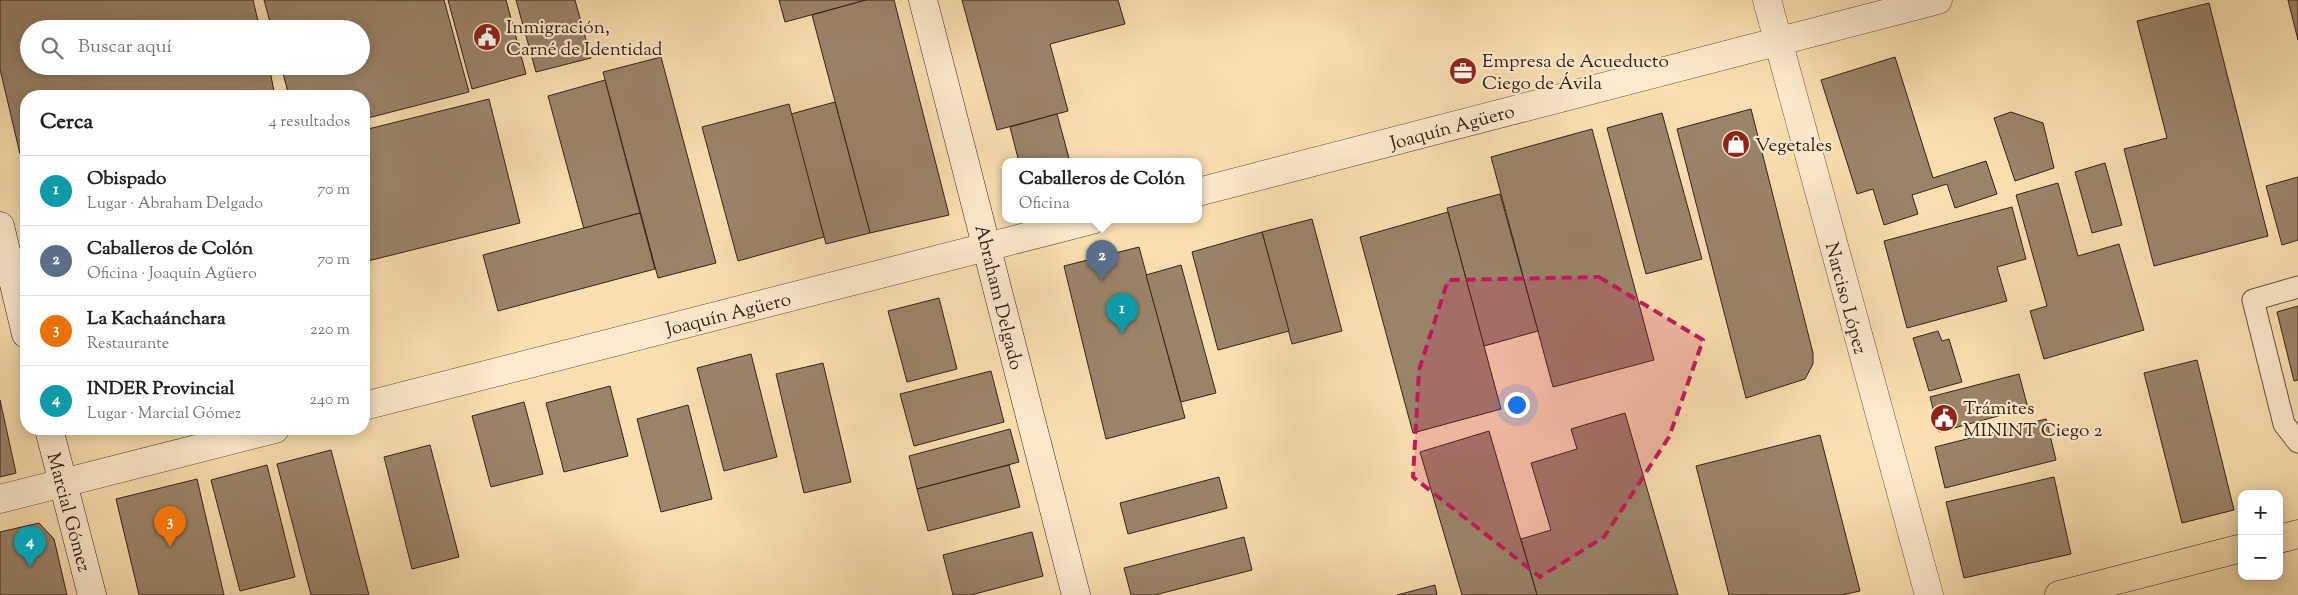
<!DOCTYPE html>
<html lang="es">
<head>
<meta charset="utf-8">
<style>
	:root { --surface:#fff; --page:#f2f2f2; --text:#222; --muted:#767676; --line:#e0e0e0; --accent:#8f2418 }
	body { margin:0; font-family:"Sorts Mill Goudy",serif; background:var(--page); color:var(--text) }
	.controls { position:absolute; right:15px; bottom:15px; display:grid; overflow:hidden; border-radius:10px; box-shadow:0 2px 12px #0003 }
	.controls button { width:45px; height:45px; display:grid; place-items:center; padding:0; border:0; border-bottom:1px solid var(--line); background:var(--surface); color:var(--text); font:25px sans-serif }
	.you { position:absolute; left:1516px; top:404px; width:18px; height:18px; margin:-12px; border:4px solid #fff; border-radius:50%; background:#1a73e8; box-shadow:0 0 0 8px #1a73e833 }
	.badge { display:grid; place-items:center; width:32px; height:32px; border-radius:50%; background:var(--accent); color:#fff; font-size:16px; font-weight:700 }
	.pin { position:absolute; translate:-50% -41px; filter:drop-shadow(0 1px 2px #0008) }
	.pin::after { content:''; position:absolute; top:26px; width:18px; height:15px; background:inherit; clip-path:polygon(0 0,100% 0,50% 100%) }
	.popup { position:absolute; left:1002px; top:158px; width:200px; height:65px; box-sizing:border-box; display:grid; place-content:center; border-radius:10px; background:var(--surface); filter:drop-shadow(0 1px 4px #0005); font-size:16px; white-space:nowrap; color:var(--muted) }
	.popup b { font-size:19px; color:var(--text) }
	.popup::after { content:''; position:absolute; left:50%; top:100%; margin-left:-10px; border:10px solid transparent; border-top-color:var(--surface) }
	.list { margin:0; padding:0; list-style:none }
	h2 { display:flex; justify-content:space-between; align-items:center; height:65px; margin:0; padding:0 20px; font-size:21px }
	h2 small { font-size:16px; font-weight:400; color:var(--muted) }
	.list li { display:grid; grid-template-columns:32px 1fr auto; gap:15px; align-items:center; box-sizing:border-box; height:70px; padding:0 20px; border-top:1px solid var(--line) }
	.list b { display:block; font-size:19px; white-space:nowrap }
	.list p { margin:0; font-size:16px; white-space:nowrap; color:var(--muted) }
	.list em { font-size:16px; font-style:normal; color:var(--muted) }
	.icon { flex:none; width:28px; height:28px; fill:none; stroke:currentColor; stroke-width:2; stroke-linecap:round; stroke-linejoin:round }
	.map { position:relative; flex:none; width:2298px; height:595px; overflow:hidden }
	.search { position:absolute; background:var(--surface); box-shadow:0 2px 12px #0003; left:20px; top:20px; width:350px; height:55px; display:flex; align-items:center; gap:12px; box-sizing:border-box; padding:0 18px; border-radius:28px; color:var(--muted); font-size:19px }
	.panel { position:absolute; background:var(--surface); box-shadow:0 2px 12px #0003; left:20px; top:90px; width:350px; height:345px; border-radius:20px }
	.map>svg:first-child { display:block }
	.building { fill:#9a8468; stroke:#34221c }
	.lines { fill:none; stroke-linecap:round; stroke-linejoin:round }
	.service-casing { stroke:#655141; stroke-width:23 }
	.minor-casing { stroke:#655141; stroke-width:29 }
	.secondary-casing { stroke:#34221c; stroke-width:29 }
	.primary-casing { stroke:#34221c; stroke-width:29 }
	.service { stroke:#fbeacb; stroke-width:21 }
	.minor { stroke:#fbeacb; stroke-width:28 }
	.secondary { stroke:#fbeacb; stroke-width:28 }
	.primary { stroke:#f9deaf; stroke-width:28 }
	.marked { fill:#c2185b; fill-opacity:0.2; stroke:#c2185b; stroke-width:4; stroke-dasharray:10 6; stroke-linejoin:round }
	.labels { text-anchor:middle; stroke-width:4.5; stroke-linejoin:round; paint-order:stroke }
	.poi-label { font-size:19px; fill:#34221c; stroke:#fbeacb; text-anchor:start }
	.street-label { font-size:19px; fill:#34221c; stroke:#fbeacb }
</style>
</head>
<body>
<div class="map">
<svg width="2298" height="595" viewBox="0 0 2298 595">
	<rect width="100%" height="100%" fill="#f9deaf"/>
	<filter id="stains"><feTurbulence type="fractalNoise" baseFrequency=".004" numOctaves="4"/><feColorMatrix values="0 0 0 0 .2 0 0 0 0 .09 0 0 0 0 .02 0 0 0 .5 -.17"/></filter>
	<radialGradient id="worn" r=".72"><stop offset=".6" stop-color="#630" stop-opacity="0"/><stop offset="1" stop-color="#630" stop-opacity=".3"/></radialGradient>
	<g class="building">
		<path d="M0,0h253l7,29h-231v37h240l5,25 -20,5h-228v56l-6,2 -20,-85z"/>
		<path d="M264,0h180l25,92 -105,27v-23h-75l-8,-30h80v-37h-89z"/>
		<path d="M448,0h58l20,74 -54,15z"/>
		<path d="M516,0h59l16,58 -55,14z"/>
		<path d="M779,0h87l-81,22z"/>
		<path d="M866,0h28l55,215 -79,18 -58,-218z"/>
		<path d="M962,0h156l7,24 -75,20 18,67 -71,19z"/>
		<path d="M2288,0h10v40z"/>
		<path d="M2209,3l59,233 -114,30 -30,-117 43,-11 -30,-117z"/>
		<path d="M661,57l55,206 -58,15 -55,-206z"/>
		<path d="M1895,57l38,121 53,-17 11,33 -42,14 -8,-24 -35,11 6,19 -34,11 -11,-36 -16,5 -36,-114z"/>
		<path d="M605,80l35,133 -56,16 -36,-133z"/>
		<path d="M489,99l31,124 -156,39v-132z"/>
		<path d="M835,102l35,131 -44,11 -35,-130z"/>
		<path d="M789,104l35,133 -86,24 -36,-134z"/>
		<path d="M1751,109l62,244v11l-8,15 -59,19 -69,-269z"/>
		<path d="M2011,112l32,11 11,45 -39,13 -21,-63z"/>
		<path d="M1662,113l40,146 -56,15 -39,-146z"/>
		<path d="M1057,114l13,48h-51l-9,-35z"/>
		<path d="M1592,129l62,231 -101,27 -62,-230z"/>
		<path d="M2105,163l17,62 -30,8 -17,-61z"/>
		<path d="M2298,177v63l-16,5 -16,-59z"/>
		<path d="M2058,183l20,73 41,-12 25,86 -100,29 -14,-48 17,-5 -31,-111z"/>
		<path d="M1500,194l38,137 -54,15 -37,-138z"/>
		<path d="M2012,207l14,52 -29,8 10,34 -100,27 -23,-87z"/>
		<path d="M1448,212l53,197 -88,24 -53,-196z"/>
		<path d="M640,213l15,56 -157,42 -15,-56z"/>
		<path d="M1312,219l30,112 -50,13 -30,-112z"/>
		<path d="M1262,232l27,99 -71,19 -26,-98z"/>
		<path d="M1139,247l46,171 -79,21 -42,-173z"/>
		<path d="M1181,265l35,128 -35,9 -35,-127z"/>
		<path d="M939,298l18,71 -50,13 -19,-71z"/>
		<path d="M2298,306v74l-4,1 -17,-69z"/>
		<path d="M1938,331l4,10 7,-2 13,43 -33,9 -16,-53z"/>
		<path d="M751,354l26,103 -53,14 -27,-103z"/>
		<path d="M2197,360l37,150 -52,13 -38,-150z"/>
		<path d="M823,363l28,119 -47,11 -28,-119z"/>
		<path d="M991,371l13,51 -90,24 -14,-52z"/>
		<path d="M2019,374l9,34 -89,24 -9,-35z"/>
		<path d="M610,386l18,70 -64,16 -18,-69z"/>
		<path d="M0,400l16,73 -16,4z"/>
		<path d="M524,402l19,72 -52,13 -19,-71z"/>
		<path d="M688,405l24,94 -51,13 -24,-93z"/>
		<path d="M1625,413l53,182h-141l-16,-56 30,-9 -20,-67 46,-14 -6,-20z"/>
		<path d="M2046,419l10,41 -111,28 -10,-41z"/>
		<path d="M1010,429l9,33 -102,27 -8,-33z"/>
		<path d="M1489,431l48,164h-75l-42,-143z"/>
		<path d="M1820,435l40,156 -18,4h-113l-33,-129z"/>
		<path d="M430,445l29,112 -47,12 -28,-112z"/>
		<path d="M331,450l38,145h-58l-34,-131z"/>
		<path d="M267,465l28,112 -55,14 -29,-111z"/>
		<path d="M1009,465l11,42 -92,24 -11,-42z"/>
		<path d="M1219,477l8,31 -99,26 -8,-31z"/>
		<path d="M2054,477l17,77 -107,24 -18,-76z"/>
		<path d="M197,479l27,116h-85l-23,-96z"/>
		<path d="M39,523l15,16 13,56h-67v-63z"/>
		<path d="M1032,532l11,44 -72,19h-18l-10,-40z"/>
		<path d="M1244,537l8,33 -97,25h-24l-7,-27z"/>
		<path d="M1435,585l2,10h-40z"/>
	</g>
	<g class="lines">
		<g class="service-casing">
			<path id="service" d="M2298,287l-45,13 31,124 14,18"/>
		</g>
		<g class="minor-casing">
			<g id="minor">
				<path d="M1767,0l162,595"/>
				<path d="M1198,192l740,-192"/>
				<path d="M364,406l728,-186"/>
				<path d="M0,499l275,-70"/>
			</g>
		</g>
		<g class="secondary-casing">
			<g id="secondary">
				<path d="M923,0l153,595"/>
				<path d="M0,226l26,108"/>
				<path d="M49,429l43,166"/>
			</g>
		</g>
		<g class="primary-casing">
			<g id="primary">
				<path d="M2279,539l19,-5"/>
				<path d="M2059,595l183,-47"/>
			</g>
		</g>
		<use href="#service" class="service"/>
		<use href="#minor" class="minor"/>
		<use href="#secondary" class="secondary"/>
		<use href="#primary" class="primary"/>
	</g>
	<path class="marked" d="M1599,277l104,63 -34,97 -65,100 -64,40 -127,-100 6,-107 29,-90z"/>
	<defs>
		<g id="civic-disc" transform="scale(1.4375)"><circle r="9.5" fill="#8f2418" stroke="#fbeacb"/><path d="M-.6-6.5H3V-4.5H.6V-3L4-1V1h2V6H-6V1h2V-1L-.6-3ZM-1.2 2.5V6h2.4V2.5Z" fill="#fff"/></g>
		<g id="office-disc" transform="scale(1.4375)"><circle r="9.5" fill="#8f2418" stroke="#fbeacb"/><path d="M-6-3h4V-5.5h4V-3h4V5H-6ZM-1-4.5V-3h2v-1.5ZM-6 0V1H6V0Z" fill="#fff"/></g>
		<g id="shop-disc" transform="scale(1.4375)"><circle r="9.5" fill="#8f2418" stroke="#fbeacb"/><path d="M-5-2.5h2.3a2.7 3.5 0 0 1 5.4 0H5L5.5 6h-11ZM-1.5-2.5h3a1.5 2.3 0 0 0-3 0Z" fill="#fff"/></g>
	</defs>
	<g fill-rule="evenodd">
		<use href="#civic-disc" x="487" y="37"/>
		<use href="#office-disc" x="1463" y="71"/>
		<use href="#shop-disc" x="1736" y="144"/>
		<use href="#civic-disc" x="1944" y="418"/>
	</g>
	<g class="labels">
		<g class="poi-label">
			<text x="506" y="33">Inmigración,<tspan x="506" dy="22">Carné de Identidad</tspan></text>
			<text x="1482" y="67">Empresa de Acueducto<tspan x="1482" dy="22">Ciego de Ávila</tspan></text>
			<text x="1755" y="151">Vegetales</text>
			<text x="1963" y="414">Trámites<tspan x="1963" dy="22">MININT Ciego 2</tspan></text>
		</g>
		<g class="street-label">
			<text transform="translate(1452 126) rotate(-15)" y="7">Joaquín Agüero</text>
			<text transform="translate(1000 297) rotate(76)" y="7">Abraham Delgado</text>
			<text transform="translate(1847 298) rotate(75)" y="7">Narciso López</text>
			<text transform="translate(728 313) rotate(-14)" y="7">Joaquín Agüero</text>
			<text transform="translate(70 512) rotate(75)" y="7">Marcial Gómez</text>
		</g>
	</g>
	<rect width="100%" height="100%" filter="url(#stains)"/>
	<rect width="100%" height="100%" fill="url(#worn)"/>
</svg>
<div class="controls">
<button>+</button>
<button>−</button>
</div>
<div class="you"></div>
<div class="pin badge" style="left:1122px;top:334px;background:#0f9aa8">1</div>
<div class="pin badge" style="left:1102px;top:281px;background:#5c6f8a">2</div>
<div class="popup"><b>Caballeros de Colón</b>Oficina</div>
<div class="pin badge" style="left:170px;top:547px;background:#e8710a">3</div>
<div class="pin badge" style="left:30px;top:567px;background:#0f9aa8">4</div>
<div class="search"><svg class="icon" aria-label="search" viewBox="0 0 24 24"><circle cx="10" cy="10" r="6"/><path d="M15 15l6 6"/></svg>Buscar aquí</div>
<section class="panel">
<h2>Cerca<small>4 resultados</small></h2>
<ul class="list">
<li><span class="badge" style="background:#0f9aa8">1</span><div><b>Obispado</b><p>Lugar · Abraham Delgado</p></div><em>70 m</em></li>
<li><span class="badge" style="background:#5c6f8a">2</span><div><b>Caballeros de Colón</b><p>Oficina · Joaquín Agüero</p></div><em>70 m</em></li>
<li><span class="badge" style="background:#e8710a">3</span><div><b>La Kachaánchara</b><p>Restaurante</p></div><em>220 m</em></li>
<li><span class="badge" style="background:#0f9aa8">4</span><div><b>INDER Provincial</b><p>Lugar · Marcial Gómez</p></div><em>240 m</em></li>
</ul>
</section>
</div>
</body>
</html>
